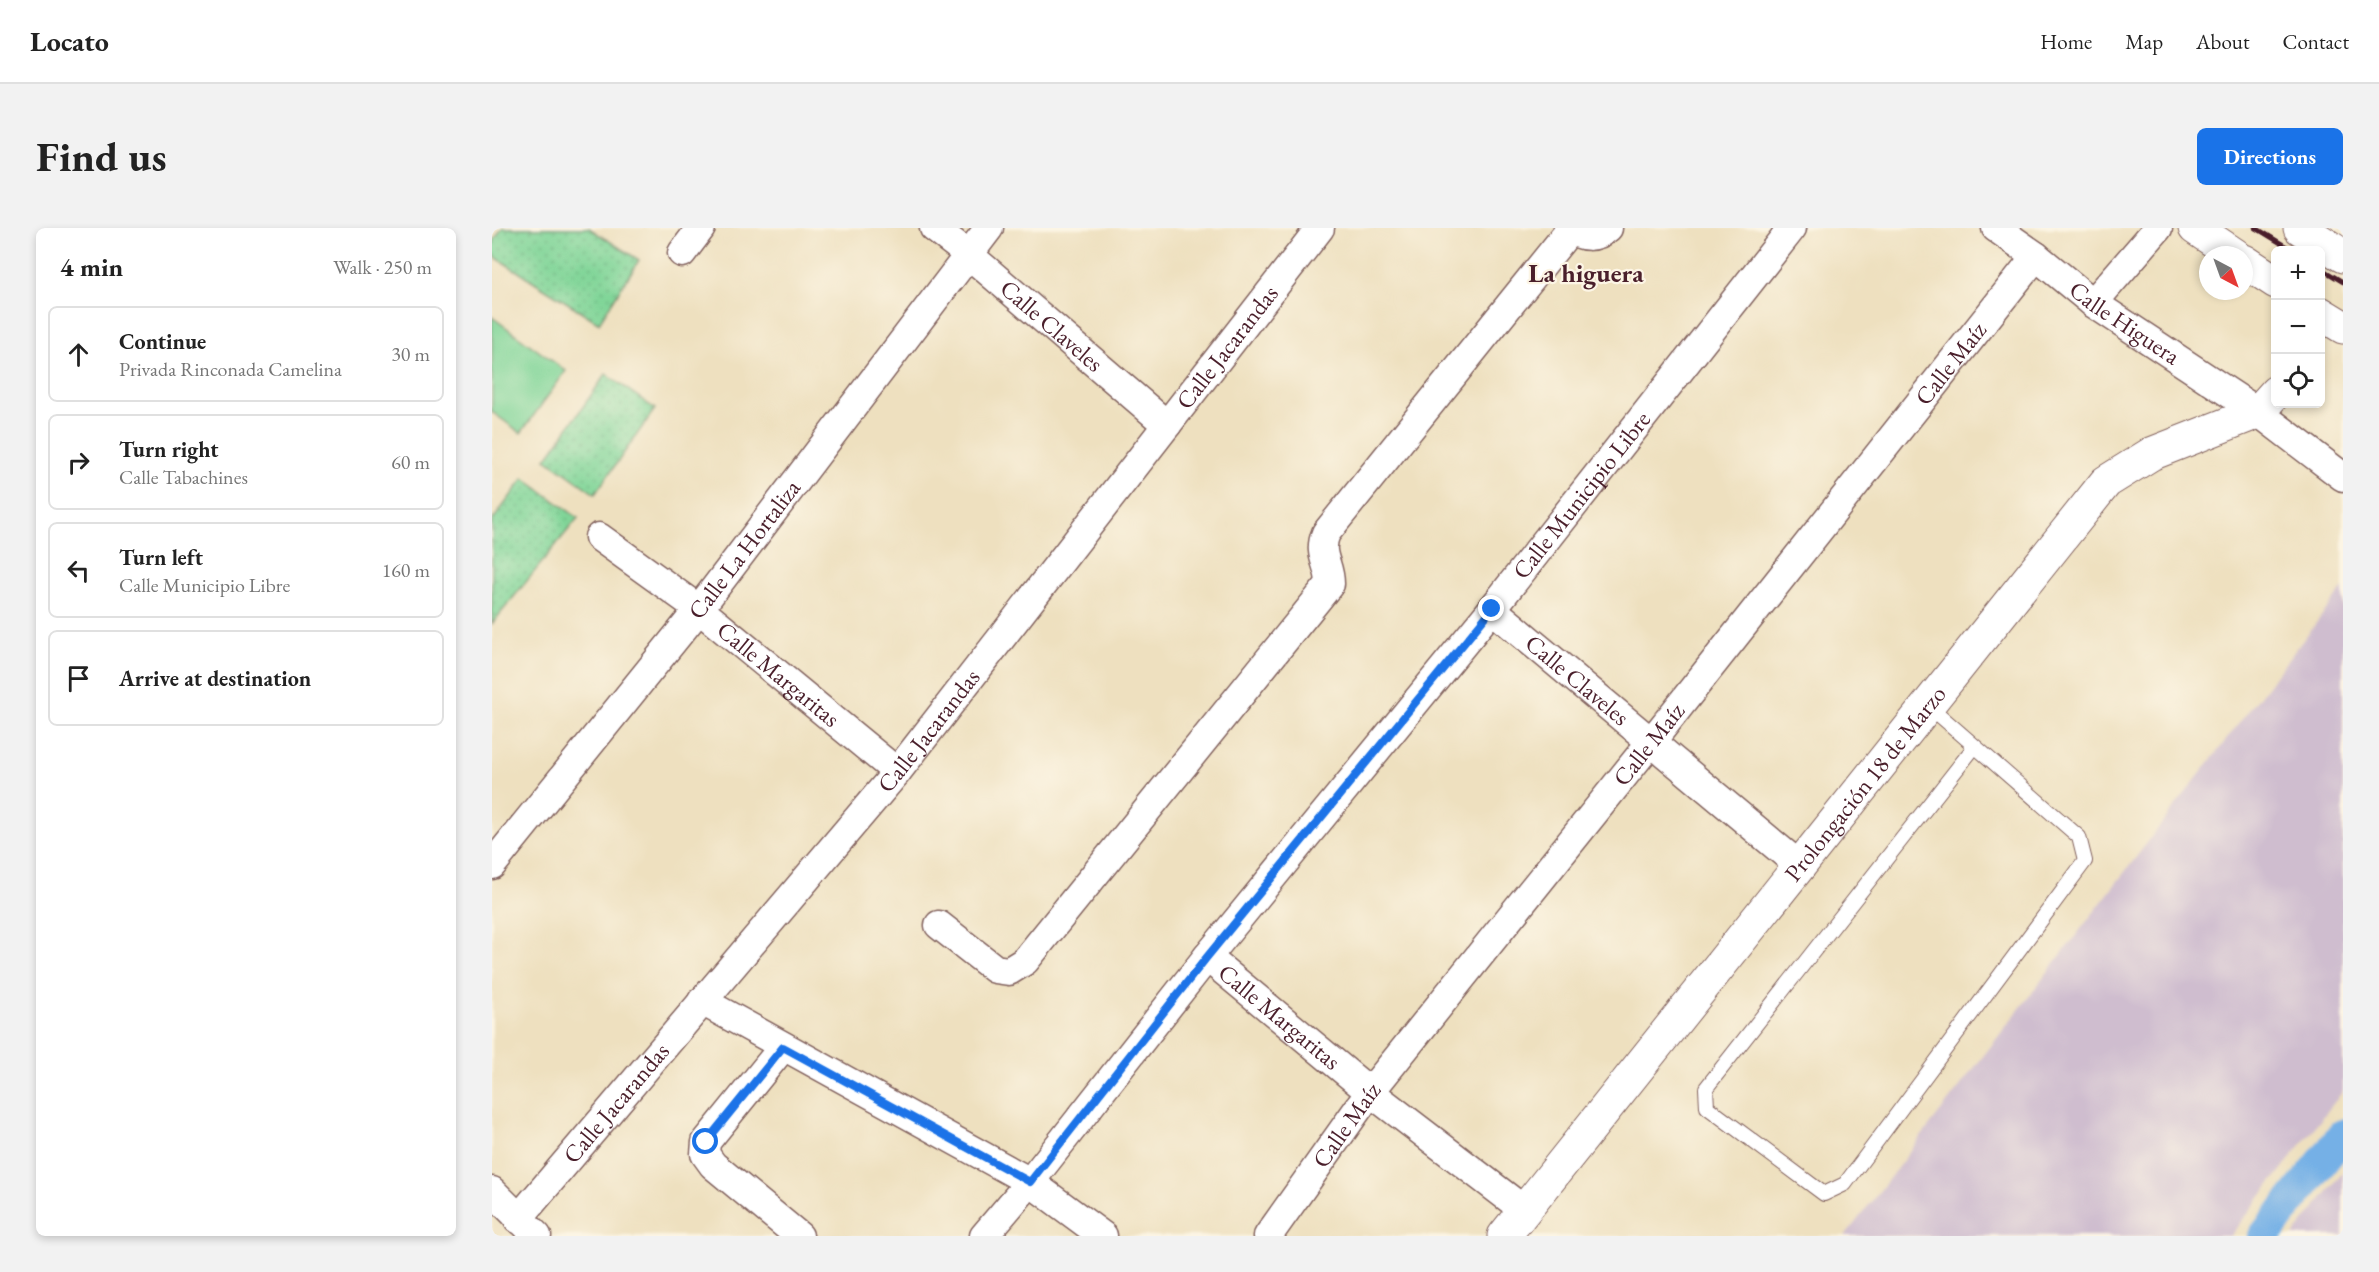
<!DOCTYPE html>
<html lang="en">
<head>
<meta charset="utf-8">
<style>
	:root { --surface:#fff; --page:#f2f2f2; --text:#222; --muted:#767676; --line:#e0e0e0; --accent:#1a73e8 }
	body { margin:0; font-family:"EB Garamond",serif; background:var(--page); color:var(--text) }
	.controls { position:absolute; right:18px; top:18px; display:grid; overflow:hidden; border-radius:9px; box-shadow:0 3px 9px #0003 }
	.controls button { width:54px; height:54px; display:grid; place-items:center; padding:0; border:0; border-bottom:2px solid var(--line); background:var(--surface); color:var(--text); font:30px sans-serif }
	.compass { position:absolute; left:1707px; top:18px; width:54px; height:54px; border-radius:50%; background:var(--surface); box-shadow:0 3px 9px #0003; rotate:139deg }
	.stop { position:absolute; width:18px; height:18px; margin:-14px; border:4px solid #1a73e8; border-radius:50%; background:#fff }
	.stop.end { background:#1a73e8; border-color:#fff; box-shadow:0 2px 6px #0008 }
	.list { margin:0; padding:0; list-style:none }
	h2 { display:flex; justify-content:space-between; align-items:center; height:78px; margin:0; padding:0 24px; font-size:26px }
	h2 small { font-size:20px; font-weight:400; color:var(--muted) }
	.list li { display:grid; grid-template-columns:39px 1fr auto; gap:18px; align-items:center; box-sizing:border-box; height:96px; margin:0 12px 12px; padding:0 12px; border:2px solid var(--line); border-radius:9px }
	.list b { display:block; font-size:22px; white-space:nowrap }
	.list p { margin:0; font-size:20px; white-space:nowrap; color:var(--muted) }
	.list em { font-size:20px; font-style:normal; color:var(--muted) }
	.icon { flex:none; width:33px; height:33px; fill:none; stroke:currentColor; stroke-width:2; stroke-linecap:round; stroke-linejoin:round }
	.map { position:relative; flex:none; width:1851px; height:1008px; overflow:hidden; border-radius:9px }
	header { display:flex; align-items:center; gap:36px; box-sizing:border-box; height:84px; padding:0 30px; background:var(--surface); border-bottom:2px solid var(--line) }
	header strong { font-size:28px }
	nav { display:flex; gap:33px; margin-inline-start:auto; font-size:21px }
	.intro { display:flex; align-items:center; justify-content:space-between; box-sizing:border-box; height:144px; padding:0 36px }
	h1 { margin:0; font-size:42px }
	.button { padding:15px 27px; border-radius:9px; background:var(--accent); color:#fff; font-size:21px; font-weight:700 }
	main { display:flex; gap:36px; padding:0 36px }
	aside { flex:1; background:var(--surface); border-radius:9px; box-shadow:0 3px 9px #0003 }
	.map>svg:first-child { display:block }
	.industrial { fill:#cfbdcf }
	.grass { fill:#80d598; stroke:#657a62; stroke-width:1.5 }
	.park { fill:url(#park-dots); stroke:#657a62; stroke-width:1.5 }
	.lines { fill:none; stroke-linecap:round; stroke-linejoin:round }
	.canal { stroke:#74b0e6; stroke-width:32 }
	.service-casing { stroke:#83635f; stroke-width:16 }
	.minor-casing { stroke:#83635f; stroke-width:31 }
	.tertiary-casing { stroke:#83635f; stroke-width:35 }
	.service { stroke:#fff; stroke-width:14 }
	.minor { stroke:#fff; stroke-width:28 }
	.tertiary { stroke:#fff; stroke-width:33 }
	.rail { stroke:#4a1f2b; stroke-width:4.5 }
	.route { stroke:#1a73e8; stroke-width:8 }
	.labels { text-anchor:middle; stroke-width:4.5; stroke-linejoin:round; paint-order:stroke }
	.street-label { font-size:24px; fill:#4a1f2b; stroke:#fcf5e5 }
	.neighbourhood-label { font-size:26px; font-weight:bold; fill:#4a1f2b; stroke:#fcf5e5 }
</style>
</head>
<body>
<header>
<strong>Locato</strong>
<nav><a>Home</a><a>Map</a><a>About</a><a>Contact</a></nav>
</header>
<div class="intro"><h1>Find us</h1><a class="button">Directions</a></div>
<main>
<aside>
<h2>4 min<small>Walk · 250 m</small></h2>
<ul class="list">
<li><svg class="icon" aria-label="ahead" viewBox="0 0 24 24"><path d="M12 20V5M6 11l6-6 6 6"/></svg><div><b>Continue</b><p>Privada Rinconada Camelina</p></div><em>30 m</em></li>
<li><svg class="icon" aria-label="right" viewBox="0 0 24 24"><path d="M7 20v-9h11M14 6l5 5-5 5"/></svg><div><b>Turn right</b><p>Calle Tabachines</p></div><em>60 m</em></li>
<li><svg class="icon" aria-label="left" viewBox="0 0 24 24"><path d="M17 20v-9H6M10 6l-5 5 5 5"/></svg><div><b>Turn left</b><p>Calle Municipio Libre</p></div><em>160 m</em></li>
<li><svg class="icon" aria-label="arrive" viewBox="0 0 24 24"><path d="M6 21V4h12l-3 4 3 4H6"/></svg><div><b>Arrive at destination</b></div></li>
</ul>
</aside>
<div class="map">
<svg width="1851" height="1008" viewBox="0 0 1851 1008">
	<defs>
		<pattern id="park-dots" width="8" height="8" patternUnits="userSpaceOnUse" patternTransform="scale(1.5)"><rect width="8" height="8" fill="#80d598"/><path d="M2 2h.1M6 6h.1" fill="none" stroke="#70b683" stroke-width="1.8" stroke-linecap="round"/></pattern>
	</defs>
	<rect width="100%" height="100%" fill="#fcf5e5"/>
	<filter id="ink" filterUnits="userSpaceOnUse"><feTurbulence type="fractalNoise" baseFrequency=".0167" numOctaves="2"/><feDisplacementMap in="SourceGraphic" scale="12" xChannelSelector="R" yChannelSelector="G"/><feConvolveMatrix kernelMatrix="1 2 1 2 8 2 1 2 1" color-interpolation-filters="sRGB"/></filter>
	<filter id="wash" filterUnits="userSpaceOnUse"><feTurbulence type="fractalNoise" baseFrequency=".008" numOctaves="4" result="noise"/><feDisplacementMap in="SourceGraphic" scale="24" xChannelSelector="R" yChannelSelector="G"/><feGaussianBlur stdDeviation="1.35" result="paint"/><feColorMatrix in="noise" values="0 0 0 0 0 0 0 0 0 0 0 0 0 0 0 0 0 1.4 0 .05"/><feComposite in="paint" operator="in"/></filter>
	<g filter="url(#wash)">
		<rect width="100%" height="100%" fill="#eee0bf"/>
		<g class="industrial">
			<path d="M1851,360v503l-113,145h-385z"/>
			<path d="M1851,944v64h-50z"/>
		</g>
		<path class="grass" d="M0,89l74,54 -45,62 -29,-21z"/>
		<g class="park">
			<path d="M10,0h87l50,32 -40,63 -107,-68v-11z"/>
			<path d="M114,146l49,35 -60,85 -49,-35z"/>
			<path d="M32,250l54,40 -86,106v-103z"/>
		</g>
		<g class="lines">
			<path class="canal" d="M1772,1008l79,-101"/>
		</g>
	</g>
	<g filter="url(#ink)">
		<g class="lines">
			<g class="service-casing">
				<path id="service" d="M1437,478l150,131 6,24 -240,323 -21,10 -117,-87 -1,-19 269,-342"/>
			</g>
			<g class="minor-casing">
				<g id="minor">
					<path id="s1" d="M442,0l34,26 199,171"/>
					<path d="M1076,0c13,10 28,11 40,0"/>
					<path id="s2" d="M1504,0l40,28 57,47 165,109 85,65"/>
					<path d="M190,25l19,-25"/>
					<path d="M1601,75l65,-75"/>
					<path id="s3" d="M107,309l100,72 198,163"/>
					<path id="s4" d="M1000,381l309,258"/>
					<path id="s5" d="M0,637l207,-256 290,-381"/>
					<path d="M447,697l56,44 14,2 16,-10 305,-377c0,-21 -13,-29 -4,-51l244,-303"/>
					<path id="s6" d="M715,729l163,135 154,118"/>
					<path d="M210,773l328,181 73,54"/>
					<path d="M291,819l-77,95 -1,12 8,11 86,71"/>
					<path d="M0,963l45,45"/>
					<path id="s7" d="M26,991l379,-447 423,-544"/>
					<path id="s8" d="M492,1008l46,-54 177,-225 285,-348 300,-381"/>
					<path id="s9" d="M776,1008l102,-144 281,-350 385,-486"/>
				</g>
			</g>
			<g class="tertiary-casing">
				<g id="tertiary">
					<path d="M1703,0l40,27"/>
					<path d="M1808,0l43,28"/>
					<path d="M1752,33l32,21"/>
					<path d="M1828,85l23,14"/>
					<path id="s10" d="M1012,1008l602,-754 45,-28 107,-42 18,-20"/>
				</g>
			</g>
			<use href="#service" class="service"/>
			<use href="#minor" class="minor"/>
			<use href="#tertiary" class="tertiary"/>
			<g class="rail">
				<path d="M1764,0l36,22"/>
				<path d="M1828,40l23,14"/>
			</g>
		</g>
	</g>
	<g class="lines" filter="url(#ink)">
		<path class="route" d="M214,914l77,-95 247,135 177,-225 285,-348"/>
	</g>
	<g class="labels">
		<g class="street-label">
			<text dy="8" stroke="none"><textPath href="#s2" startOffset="160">Calle Higuera</textPath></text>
			<text dy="8" stroke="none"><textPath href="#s1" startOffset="153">Calle Claveles</textPath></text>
			<text dy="8" stroke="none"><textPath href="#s7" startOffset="1124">Calle Jacarandas</textPath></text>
			<text dy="8" stroke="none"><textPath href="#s9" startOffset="1108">Calle Maíz</textPath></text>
			<text dy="8" stroke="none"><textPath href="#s8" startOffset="952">Calle Municipio Libre</textPath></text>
			<text dy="8" stroke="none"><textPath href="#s5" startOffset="404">Calle La Hortaliza</textPath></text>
			<text dy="8" stroke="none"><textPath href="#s3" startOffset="226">Calle Margaritas</textPath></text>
			<text dy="8" stroke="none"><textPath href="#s4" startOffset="111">Calle Claveles</textPath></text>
			<text dy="8" stroke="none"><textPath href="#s7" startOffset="638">Calle Jacarandas</textPath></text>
			<text dy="8" stroke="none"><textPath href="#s9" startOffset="622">Calle Maíz</textPath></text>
			<text dy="8" stroke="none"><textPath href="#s10" startOffset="579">Prolongación 18 de Marzo</textPath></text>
			<text dy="8" stroke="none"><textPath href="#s6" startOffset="94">Calle Margaritas</textPath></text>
			<text dy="8" stroke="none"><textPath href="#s7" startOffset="152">Calle Jacarandas</textPath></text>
			<text dy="8" stroke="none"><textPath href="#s9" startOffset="136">Calle Maíz</textPath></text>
		</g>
		<g class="neighbourhood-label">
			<text x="1094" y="54">La higuera</text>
		</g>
	</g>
</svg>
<div class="controls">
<button>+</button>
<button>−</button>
<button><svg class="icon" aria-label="locate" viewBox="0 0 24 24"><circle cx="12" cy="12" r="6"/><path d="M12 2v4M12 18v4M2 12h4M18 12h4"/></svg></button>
</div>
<svg class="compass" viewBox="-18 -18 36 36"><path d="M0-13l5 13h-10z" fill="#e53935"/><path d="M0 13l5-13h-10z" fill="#767676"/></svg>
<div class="stop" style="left:214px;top:914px"></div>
<div class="stop end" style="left:1000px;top:381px"></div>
</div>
</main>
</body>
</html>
